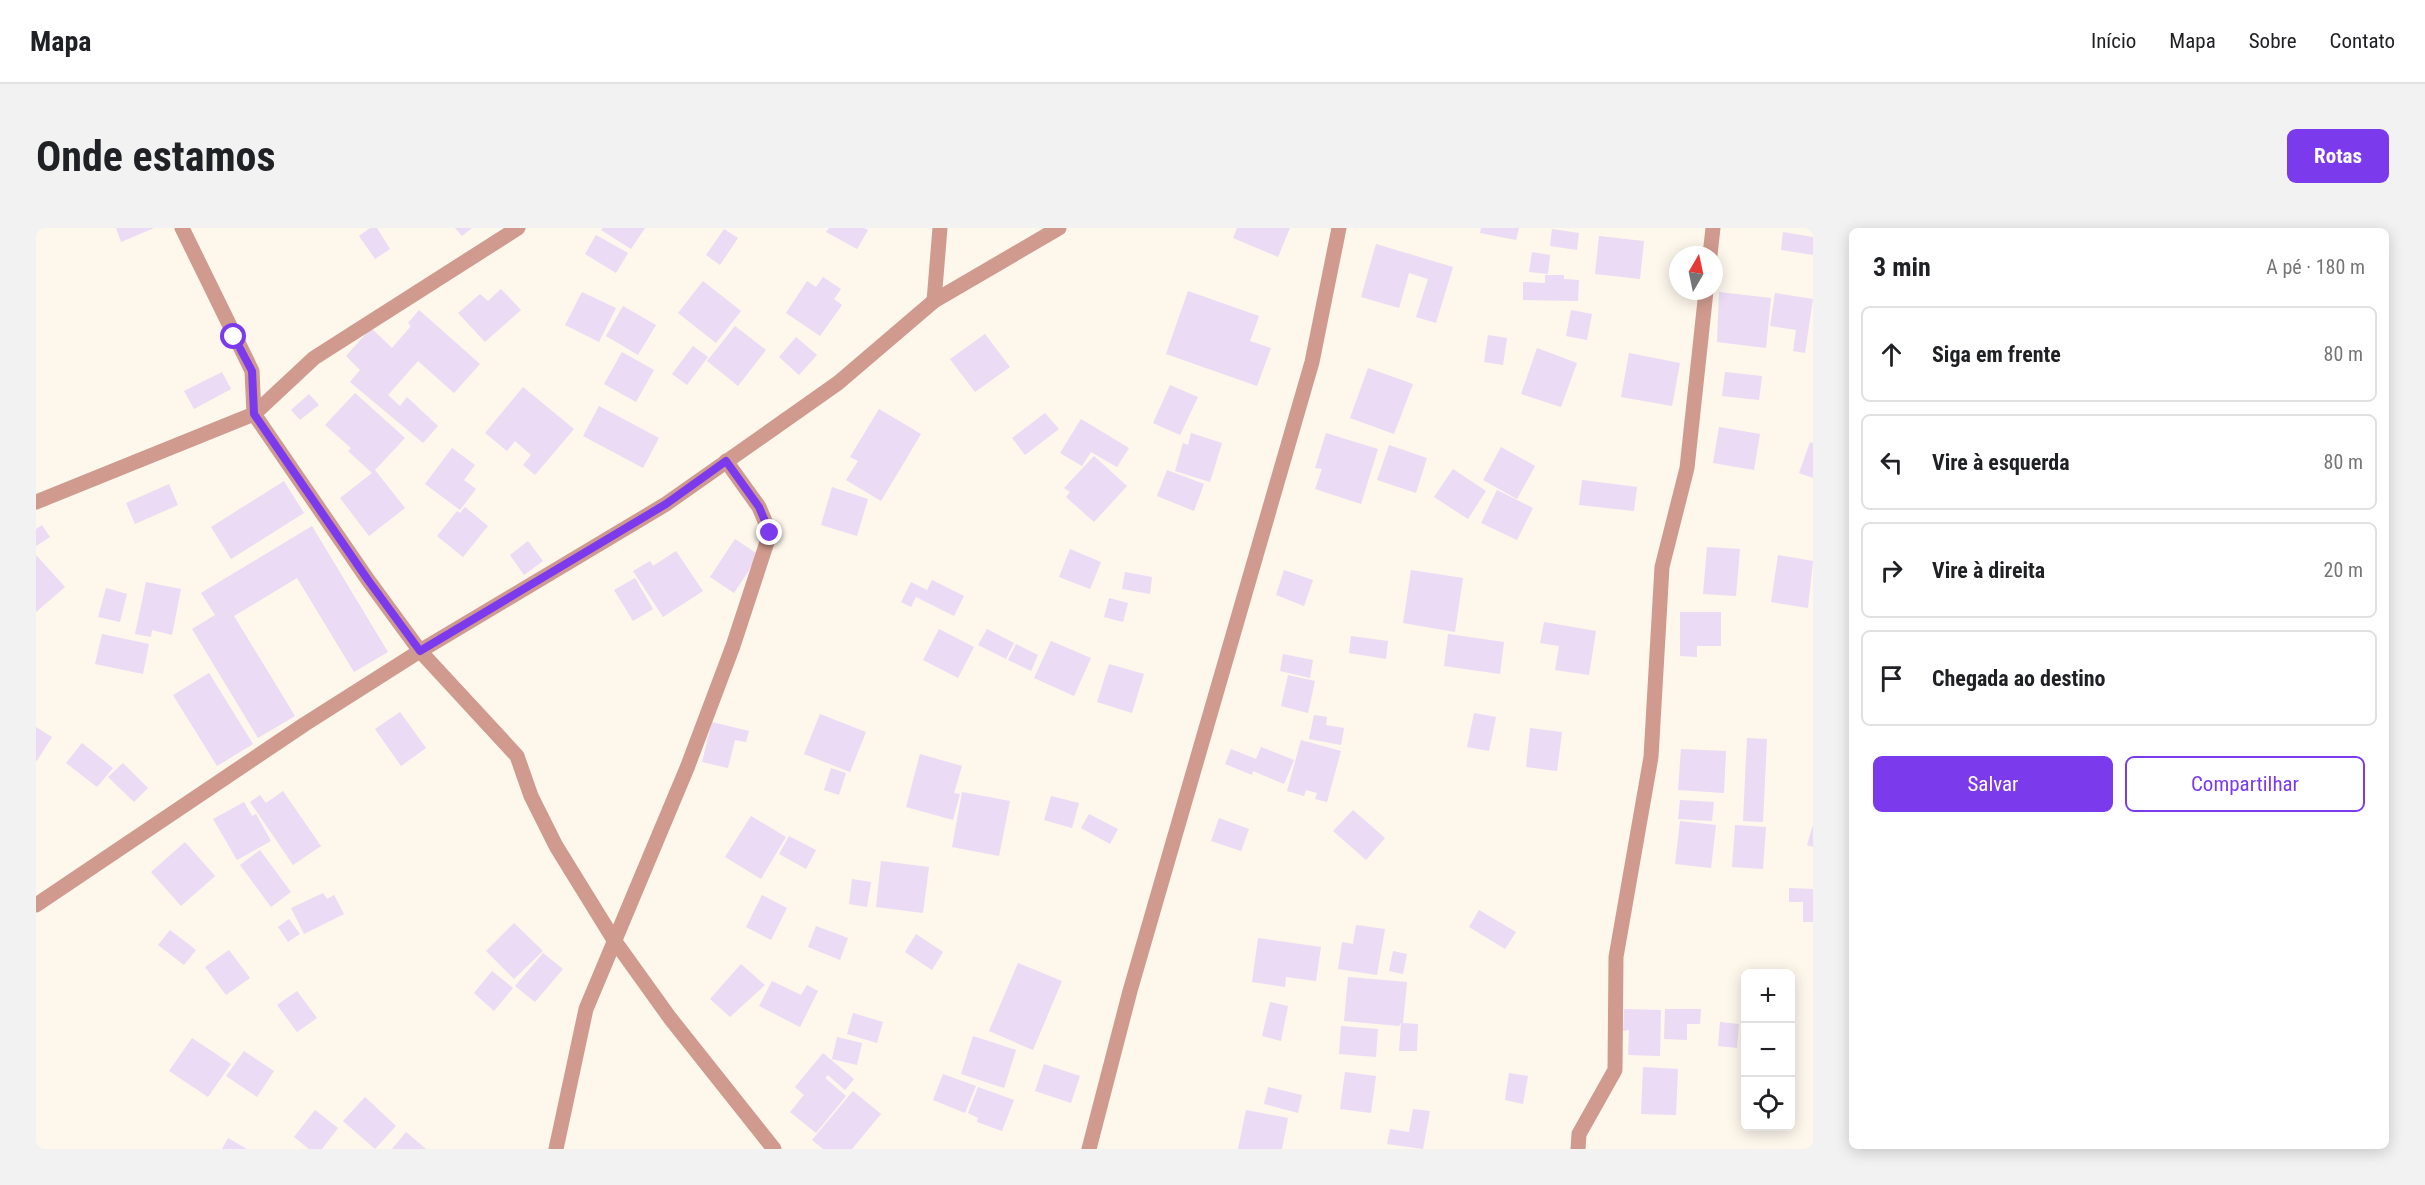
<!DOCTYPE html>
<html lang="pt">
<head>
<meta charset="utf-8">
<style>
	:root { --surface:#fff; --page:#f2f2f2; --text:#202124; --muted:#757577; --line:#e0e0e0; --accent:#7c3aed }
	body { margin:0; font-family:"Roboto Condensed",sans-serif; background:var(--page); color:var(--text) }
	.controls { position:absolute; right:18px; bottom:18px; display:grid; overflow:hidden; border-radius:9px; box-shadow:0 3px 15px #0003 }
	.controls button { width:54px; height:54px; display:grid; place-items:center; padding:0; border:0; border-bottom:2px solid var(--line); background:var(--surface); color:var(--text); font:30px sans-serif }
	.compass { position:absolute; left:1633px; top:18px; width:54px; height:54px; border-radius:50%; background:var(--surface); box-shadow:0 3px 15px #0003; rotate:9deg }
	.stop { position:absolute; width:18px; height:18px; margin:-14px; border:4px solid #7c3aed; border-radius:50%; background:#fff }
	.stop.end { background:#7c3aed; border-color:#fff; box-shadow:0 2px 6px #0008 }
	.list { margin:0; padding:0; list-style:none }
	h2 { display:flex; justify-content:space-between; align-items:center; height:78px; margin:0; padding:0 24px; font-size:26px }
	h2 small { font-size:20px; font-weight:400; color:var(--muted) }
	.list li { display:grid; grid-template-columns:39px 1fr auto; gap:18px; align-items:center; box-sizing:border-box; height:96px; margin:0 12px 12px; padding:0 12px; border:2px solid var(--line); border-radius:9px }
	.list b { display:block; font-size:22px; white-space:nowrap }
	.list em { font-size:20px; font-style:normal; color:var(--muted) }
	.actions { display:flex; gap:12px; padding:18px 24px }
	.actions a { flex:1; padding:14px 0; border:2px solid var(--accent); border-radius:9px; text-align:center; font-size:21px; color:var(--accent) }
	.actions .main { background:var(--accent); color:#fff }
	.icon { flex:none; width:33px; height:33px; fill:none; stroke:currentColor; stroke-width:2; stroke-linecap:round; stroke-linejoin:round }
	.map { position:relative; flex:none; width:1777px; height:921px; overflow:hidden; border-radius:9px }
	header { display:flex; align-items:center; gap:36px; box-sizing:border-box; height:84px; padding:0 30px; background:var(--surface); border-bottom:2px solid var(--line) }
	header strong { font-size:28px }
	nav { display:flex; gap:33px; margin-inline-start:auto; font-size:21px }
	.intro { display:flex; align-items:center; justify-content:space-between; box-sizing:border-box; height:144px; padding:0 36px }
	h1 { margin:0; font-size:42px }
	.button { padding:15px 27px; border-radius:9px; background:var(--accent); color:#fff; font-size:21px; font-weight:700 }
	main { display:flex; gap:36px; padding:0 36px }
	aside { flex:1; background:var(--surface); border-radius:9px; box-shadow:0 3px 15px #0003 }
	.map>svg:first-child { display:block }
	.building { fill:#ebdbf4 }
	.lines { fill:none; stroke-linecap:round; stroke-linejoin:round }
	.street { stroke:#d09b8e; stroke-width:15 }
	.route { stroke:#7c3aed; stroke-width:8 }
</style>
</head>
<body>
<header>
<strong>Mapa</strong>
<nav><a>Início</a><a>Mapa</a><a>Sobre</a><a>Contato</a></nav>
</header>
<div class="intro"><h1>Onde estamos</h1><a class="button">Rotas</a></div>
<main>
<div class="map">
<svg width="1777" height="921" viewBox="0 0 1777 921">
	<rect width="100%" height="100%" fill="#fdf7ec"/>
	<g class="building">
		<path d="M80,0h38l-33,14z"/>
		<path d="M334,0h7l13,21 -15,10 -16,-23z"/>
		<path d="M419,0h17l-10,8z"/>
		<path d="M567,0h42l-14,21 -30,-19z"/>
		<path d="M793,0h35l4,2 -11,19 -31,-17z"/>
		<path d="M1201,0h53l-12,29 -45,-19z"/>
		<path d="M1445,0h38l-3,12 -36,-7z"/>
		<path d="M688,1l14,9 -18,27 -14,-10z"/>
		<path d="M1516,1l27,4 -2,17 -27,-4z"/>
		<path d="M1747,4l30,5v18l-32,-5z"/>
		<path d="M560,7l32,18 -12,20 -31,-19z"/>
		<path d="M1563,8l45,5 -4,38 -45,-5z"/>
		<path d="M1340,16l77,23 -17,56 -20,-6 12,-38 -19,-6 -10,35 -38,-11z"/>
		<path d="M1496,24l18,3 -2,19 -19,-2z"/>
		<path d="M1509,47h19v4l15,1 -1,21 -55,-1v-18l22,1z"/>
		<path d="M787,49l18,12 -7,10 8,6 -22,31 -34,-23 21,-32 9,6z"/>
		<path d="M667,53l38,30 -25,32 -38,-30z"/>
		<path d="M465,61l20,21 -36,32 -27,-29 22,-19 8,7z"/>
		<path d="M1152,63l71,25 -9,25 21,7 -14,38 -91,-32z"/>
		<path d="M546,64l34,16 -17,34 -34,-17z"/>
		<path d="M1683,64l52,6 -5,50 -49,-6z"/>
		<path d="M1739,65l38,6 -8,54 -12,-2 3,-21 -26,-4z"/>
		<path d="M587,78l33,19 -18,30 -32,-19z"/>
		<path d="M383,82l61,54 -26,29 -36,-32 -30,34 12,11 7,-9 31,29 -15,17 -73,-61 10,-12 -14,-14 25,-28 21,20 19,-22 -3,-3z"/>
		<path d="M1535,82l21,4 -5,26 -21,-4z"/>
		<path d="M699,98l31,24 -28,36 -31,-25z"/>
		<path d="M949,106l25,33 -35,25 -25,-33z"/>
		<path d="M1452,107l19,3 -4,27 -19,-3z"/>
		<path d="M760,109l21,18 -18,20 -20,-18z"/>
		<path d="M657,118l15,11 -21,28 -15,-11z"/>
		<path d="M1501,120l40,15 -16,44 -40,-13z"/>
		<path d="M586,124l32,18 -18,32 -32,-18z"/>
		<path d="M1593,125l51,10 -8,43 -51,-9z"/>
		<path d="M1332,140l45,16 -19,50 -44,-16z"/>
		<path d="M186,144l9,17 -37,20 -10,-18z"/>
		<path d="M1689,144l37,4 -3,24 -37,-4z"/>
		<path d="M1134,157l28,12 -18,38 -27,-12z"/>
		<path d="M487,159l51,42 -39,46 -12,-10 8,-10 -16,-14 -8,10 -22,-18z"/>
		<path d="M319,165l50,45 -30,32 30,38 -36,28 -29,-38 32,-25 -24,-22 3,-3 -26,-23z"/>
		<path d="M273,166l10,11 -19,15 -9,-10z"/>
		<path d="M563,178l60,32 -16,30 -60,-32z"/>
		<path d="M843,181l42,25 -40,67 -35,-21 12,-19 -8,-4z"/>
		<path d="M1009,185l14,16 -34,26 -13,-17z"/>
		<path d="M1045,191l48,29 -12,19 -26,-15 -9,14 -22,-13z"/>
		<path d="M1683,199l41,7 -6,36 -41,-7z"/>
		<path d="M1155,205l31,10 -12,39 -35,-11 8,-28 5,2z"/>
		<path d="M1290,205l52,16 -17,55 -46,-15 7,-20 -7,-1z"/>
		<path d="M1774,214l3,1v35l-14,-5z"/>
		<path d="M1353,217l38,13 -11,35 -39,-13z"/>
		<path d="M1465,219l34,19 -18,33 -34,-19z"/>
		<path d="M416,220l23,17 -11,15 12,9 -16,21 -35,-26z"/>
		<path d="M1058,228l33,30 -33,36 -28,-25 4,-5 -6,-4z"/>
		<path d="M1417,241l33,22 -18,28 -34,-22z"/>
		<path d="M1131,242l37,14 -10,27 -37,-15z"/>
		<path d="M1546,252l55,7 -3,24 -55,-6z"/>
		<path d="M248,253l20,32 -73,46 -20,-32z"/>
		<path d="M133,256l9,21 -43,19 -9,-21z"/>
		<path d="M796,259l36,12 -11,37 -36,-11z"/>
		<path d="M1461,262l36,18 -16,32 -36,-17z"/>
		<path d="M429,279l23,19 -25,31 -26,-21 20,-25 3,2z"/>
		<path d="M6,297l8,12 -14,9v-17z"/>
		<path d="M276,298l76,126 -34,20 -57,-94 -63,38 61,100 -37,22 -66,-109 23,-14 -14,-22z"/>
		<path d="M699,311l24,16 -25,38 -24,-16z"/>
		<path d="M492,313l15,20 -19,14 -14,-20z"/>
		<path d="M1671,319l33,2 -4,47 -33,-2z"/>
		<path d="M1034,321l31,13 -11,27 -31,-12z"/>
		<path d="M640,323l27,40 -40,26 -30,-46 17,-10 3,5z"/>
		<path d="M0,327l29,32 -29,25z"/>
		<path d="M1742,327l35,6 -5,47 -37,-6z"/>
		<path d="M1248,342l29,10 -9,26 -28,-11z"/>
		<path d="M1375,342l52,8 -8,54 -52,-9z"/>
		<path d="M1089,344l27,5 -2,17 -28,-5z"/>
		<path d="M599,350l18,31 -20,12 -19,-31z"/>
		<path d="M896,352l32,16 -10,20 -38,-19 -5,10 -10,-5 10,-20 16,8z"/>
		<path d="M110,354l35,7 -9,46 -20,-5 -1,7 -16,-3z"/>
		<path d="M70,360l21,6 -7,28 -22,-5z"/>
		<path d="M1073,370l19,5 -5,19 -19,-5z"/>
		<path d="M1644,384h41v34h-24v11l-17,-1z"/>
		<path d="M1508,394l52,9 -7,44 -34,-5 4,-24 -19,-3z"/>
		<path d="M903,401l35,18 -16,31 -35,-18z"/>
		<path d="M951,401l27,14 -8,16 -28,-14z"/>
		<path d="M66,406l47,10 -6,30 -48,-10z"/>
		<path d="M1412,406l56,8 -4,32 -56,-8z"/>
		<path d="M1315,408l37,5 -2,18 -37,-6z"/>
		<path d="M1015,413l40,17 -17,38 -40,-18z"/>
		<path d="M980,416l22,11 -7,16 -23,-11z"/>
		<path d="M1247,426l30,6 -3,18 -30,-7z"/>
		<path d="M1073,436l35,10 -12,39 -35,-11z"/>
		<path d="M173,445l44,71 -36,22 -44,-71z"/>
		<path d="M1252,447l27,6 -7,32 -27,-7z"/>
		<path d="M364,484l26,36 -25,18 -26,-37z"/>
		<path d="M1438,485l22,4 -7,34 -22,-4z"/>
		<path d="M784,486l46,18 -16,40 -46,-18z"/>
		<path d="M1278,487l13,2 -1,8 18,3 -3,17 -32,-6z"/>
		<path d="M676,494l37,9 -3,11 -11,-2 -7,28 -26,-6z"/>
		<path d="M0,499l16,10 -16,25z"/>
		<path d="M1494,500l32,4 -5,39 -31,-4z"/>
		<path d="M1711,510l20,1 -4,83 -20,-1z"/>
		<path d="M1265,512l40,11 -14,51 -12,-3 2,-6 -11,-3 -2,6 -17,-5z"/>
		<path d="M46,515l31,25 -16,19 -31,-24z"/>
		<path d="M1225,519l33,13 -10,24 -31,-13 -1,4 -27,-11 6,-15 25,10z"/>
		<path d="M1645,521l45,2 -2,42 -46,-3z"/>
		<path d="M884,526l42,12 -8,27 6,1 -7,26 -47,-13z"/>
		<path d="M87,535l25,25 -14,14 -26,-25z"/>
		<path d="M795,540l15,5 -7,22 -15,-5z"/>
		<path d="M247,563l38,55 -28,19 -43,-63 10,-7 6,8z"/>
		<path d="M926,564l48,9 -11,55 -47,-9z"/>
		<path d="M1015,568l28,7 -7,25 -28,-8z"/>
		<path d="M1644,572l34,2 -2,19 -34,-2z"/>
		<path d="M208,574l8,14 4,-2 15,27 -34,19 -24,-41z"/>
		<path d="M1317,582l32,28 -19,22 -33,-29z"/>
		<path d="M1053,586l29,15 -8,15 -29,-16z"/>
		<path d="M715,588l35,21 -25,42 -36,-22z"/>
		<path d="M1183,590l30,11 -8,22 -30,-10z"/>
		<path d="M1644,593l36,4 -5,43 -36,-4z"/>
		<path d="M1699,597l31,2 -3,42 -31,-2z"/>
		<path d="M1777,597v22l-6,-2z"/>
		<path d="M753,608l27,14 -10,19 -27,-15z"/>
		<path d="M149,614l30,34 -34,30 -30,-34z"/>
		<path d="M224,622l31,42 -20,15 -31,-42z"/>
		<path d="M845,633l48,6 -6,46 -47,-6z"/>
		<path d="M816,651l19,3 -4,25 -18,-3z"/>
		<path d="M1753,660l24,1v33h-10v-20h-14z"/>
		<path d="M287,665l4,6 7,-4 10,19 -40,20 -13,-26z"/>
		<path d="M726,667l25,13 -16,32 -25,-13z"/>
		<path d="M1443,682l37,22 -11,17 -36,-22z"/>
		<path d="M253,691l11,15 -12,8 -10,-15z"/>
		<path d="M478,695l29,28 -29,28 -28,-28z"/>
		<path d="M1320,697l29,4 -8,46 -39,-6 4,-27 11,2z"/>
		<path d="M780,698l32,12 -8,22 -32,-13z"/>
		<path d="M134,702l26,20 -12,15 -26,-20z"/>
		<path d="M880,706l27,18 -11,18 -27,-18z"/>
		<path d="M1222,710l63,9 -5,34 -30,-4 -1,10 -33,-5z"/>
		<path d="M193,722l21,28 -24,17 -21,-28z"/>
		<path d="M1357,723l14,3 -4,20 -14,-3z"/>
		<path d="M507,725l20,16 -28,33 -20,-16z"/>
		<path d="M982,735l44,18 -29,69 -44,-19z"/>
		<path d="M705,736l24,21 -35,32 -20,-18z"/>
		<path d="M456,743l21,17 -19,23 -20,-18z"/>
		<path d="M1312,749l59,5 -4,41 15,1 -1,27h-18l2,-28 -2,3 -55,-5z"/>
		<path d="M736,753l29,14 6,-10 11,6 -18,36 -41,-21z"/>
		<path d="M261,763l20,27 -20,14 -20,-27z"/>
		<path d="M1234,774l18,4 -7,35 -19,-5z"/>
		<path d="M1588,781l37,1 -1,46 -32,-1 1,-25 -6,1z"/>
		<path d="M1629,781h36l-1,15h-13v16l-23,-1z"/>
		<path d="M817,785l30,9 -6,21 -30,-9z"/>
		<path d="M1684,794l19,2 -2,24 -19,-2z"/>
		<path d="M1305,798l37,3 -2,28 -37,-3z"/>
		<path d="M937,808l43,14 -12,38 -43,-14z"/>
		<path d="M801,809l25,6 -5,22 -25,-6z"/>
		<path d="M156,810l39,26 -23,33 -39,-26z"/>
		<path d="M208,823l30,20 -17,26 -31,-21z"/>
		<path d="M787,825l31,26 -9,11 -17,-15 -3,3 21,18 -30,37 -26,-21 14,-17 -9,-8z"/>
		<path d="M1008,836l36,12 -9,27 -36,-12z"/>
		<path d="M1607,839l35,2 -2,46 -35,-1z"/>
		<path d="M1309,844l31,4 -5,37 -31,-4z"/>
		<path d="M1473,845l19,3 -5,28 -18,-4z"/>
		<path d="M907,846l33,12 -11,27 -32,-13z"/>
		<path d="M942,859l36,13 -12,31 -25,-9 1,-4 -10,-5z"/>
		<path d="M1232,859l34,8 -4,18 -34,-9z"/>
		<path d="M817,863l28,23 -29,35h-29l-11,-9z"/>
		<path d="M329,869l31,29 -21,23 -32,-28z"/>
		<path d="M1377,881l17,2 -7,38 -36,-5 3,-15 19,3z"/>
		<path d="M279,882l23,18 -16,21h-13l-15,-12z"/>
		<path d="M1210,882l42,8 -6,31h-44z"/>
		<path d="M370,904l20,17h-34z"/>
		<path d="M192,910l19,11h-25z"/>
	</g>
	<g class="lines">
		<g class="street">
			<path d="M146,0l70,143 2,43 114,166 52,71 97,105 14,40 25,50 58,94 56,78 104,131"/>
			<path d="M1674,27l3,-27"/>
			<path d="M898,73l6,-73"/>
			<path d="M0,274l218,-88 60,-56 204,-130"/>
			<path d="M0,677l269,-181 115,-73 246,-147 172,-121 96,-82 125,-73"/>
			<path d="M520,921l30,-140 101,-241 46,-122 37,-113 -11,-26 -33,-46"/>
			<path d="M1053,921l41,-158 182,-629 27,-134"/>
			<path d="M1542,921l1,-15 36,-64 1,-113 35,-200 11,-190 25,-99 19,-177"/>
		</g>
	</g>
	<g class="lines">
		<path class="route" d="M198,109l18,34 2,43 114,166 52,71 246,-147 60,-43 33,46 11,26"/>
	</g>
</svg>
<div class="controls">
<button>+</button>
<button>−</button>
<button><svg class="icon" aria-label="locate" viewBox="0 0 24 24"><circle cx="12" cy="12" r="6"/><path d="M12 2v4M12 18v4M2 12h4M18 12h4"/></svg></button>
</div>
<svg class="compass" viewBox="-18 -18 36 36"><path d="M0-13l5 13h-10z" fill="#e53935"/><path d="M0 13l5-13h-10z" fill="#757577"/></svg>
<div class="stop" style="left:198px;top:109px"></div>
<div class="stop end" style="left:734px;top:305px"></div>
</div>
<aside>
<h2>3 min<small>A pé · 180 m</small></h2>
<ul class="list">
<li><svg class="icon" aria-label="ahead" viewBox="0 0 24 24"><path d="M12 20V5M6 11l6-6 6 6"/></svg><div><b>Siga em frente</b></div><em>80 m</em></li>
<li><svg class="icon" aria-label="left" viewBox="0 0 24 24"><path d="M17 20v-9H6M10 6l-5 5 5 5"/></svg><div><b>Vire à esquerda</b></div><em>80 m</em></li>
<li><svg class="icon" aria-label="right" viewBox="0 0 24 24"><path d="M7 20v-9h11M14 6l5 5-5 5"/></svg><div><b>Vire à direita</b></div><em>20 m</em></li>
<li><svg class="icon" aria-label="arrive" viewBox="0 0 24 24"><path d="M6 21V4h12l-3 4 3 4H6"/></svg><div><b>Chegada ao destino</b></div></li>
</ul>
<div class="actions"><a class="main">Salvar</a><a>Compartilhar</a></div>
</aside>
</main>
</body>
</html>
